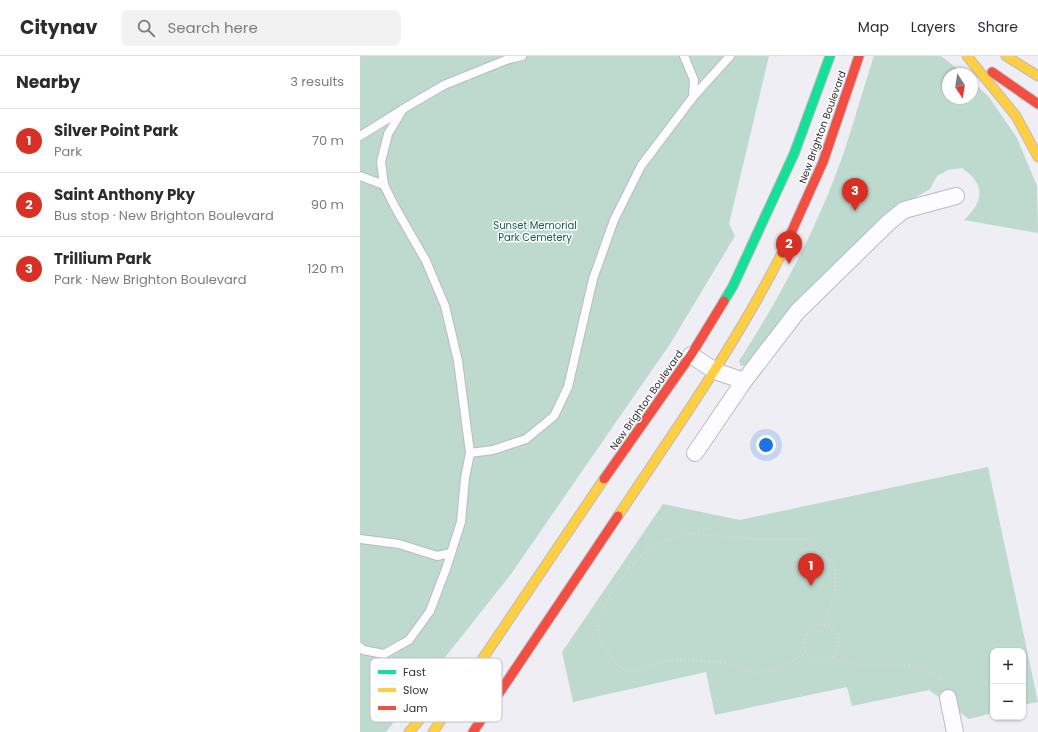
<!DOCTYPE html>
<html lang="en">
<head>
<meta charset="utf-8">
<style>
	:root { --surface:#fff; --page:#f2f2f3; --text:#2b2b33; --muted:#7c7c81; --line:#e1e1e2; --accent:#d93025 }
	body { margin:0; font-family:Poppins,sans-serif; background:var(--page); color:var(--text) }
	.controls { position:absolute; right:12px; bottom:12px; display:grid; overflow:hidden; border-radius:8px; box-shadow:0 1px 3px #0004 }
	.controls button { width:36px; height:36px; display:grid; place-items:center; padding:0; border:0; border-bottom:1px solid var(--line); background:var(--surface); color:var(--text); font:20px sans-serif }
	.compass { position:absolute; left:582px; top:12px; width:36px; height:36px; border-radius:50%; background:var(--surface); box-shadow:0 1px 3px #0004; rotate:168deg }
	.you { position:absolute; left:406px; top:389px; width:14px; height:14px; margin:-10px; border:3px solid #fff; border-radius:50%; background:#1a73e8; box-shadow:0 0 0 6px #1a73e833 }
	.badge { display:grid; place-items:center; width:26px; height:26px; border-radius:50%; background:var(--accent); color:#fff; font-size:13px; font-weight:700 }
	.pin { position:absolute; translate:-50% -33px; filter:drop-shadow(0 1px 2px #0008) }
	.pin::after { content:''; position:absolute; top:21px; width:14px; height:12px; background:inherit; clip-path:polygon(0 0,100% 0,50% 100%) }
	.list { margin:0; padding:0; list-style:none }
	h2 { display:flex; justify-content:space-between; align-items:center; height:52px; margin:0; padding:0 16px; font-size:17px }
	h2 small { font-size:13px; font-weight:400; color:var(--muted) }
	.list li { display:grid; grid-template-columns:26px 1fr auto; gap:12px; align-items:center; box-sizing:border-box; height:64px; padding:0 16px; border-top:1px solid var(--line) }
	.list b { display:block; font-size:15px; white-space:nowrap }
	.list p { margin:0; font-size:13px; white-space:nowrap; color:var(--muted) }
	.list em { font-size:13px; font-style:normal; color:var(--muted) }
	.icon { flex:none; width:22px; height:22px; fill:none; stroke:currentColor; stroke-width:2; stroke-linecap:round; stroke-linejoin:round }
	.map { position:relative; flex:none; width:678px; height:676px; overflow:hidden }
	header { display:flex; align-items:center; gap:24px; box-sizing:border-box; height:56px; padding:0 20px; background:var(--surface); border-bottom:1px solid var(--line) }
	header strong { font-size:19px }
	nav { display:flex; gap:22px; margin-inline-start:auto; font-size:14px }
	.search { width:280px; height:36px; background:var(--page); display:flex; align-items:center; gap:10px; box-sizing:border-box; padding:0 14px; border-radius:8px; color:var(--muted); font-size:15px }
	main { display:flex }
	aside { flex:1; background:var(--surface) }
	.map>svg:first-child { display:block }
	.green { fill:#bed9ce }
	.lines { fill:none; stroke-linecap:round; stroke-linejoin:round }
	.lane-casing { stroke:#bbbbc0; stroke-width:10 }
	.street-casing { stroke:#bbbbc0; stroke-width:18 }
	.fast-casing { stroke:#bbbbc0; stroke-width:11 }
	.slow-casing { stroke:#bbbbc0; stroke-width:11 }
	.jam-casing { stroke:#bbbbc0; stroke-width:11 }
	.path { stroke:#d8d8db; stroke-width:2.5; stroke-dasharray:1 3; stroke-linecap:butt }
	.lane { stroke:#fdfcfe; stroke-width:8 }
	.street { stroke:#fdfcfe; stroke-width:16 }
	.fast { stroke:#16e098; stroke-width:9 }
	.slow { stroke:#ffcf43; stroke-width:9 }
	.jam { stroke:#f24e42; stroke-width:9 }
	.labels { text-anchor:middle; stroke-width:3; stroke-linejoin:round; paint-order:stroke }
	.street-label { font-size:10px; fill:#303035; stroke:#fff }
	.park-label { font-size:10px; fill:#166045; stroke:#fff }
	.key { fill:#fff; stroke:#c1c1c2; stroke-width:1 }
	.key-label { font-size:11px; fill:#303035 }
</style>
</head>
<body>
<header>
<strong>Citynav</strong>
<div class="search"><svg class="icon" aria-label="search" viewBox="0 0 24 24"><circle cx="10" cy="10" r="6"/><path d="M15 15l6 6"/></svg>Search here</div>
<nav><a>Map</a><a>Layers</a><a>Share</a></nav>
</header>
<main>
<aside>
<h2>Nearby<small>3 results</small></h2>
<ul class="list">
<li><span class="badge">1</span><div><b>Silver Point Park</b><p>Park</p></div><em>70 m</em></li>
<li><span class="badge">2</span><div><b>Saint Anthony Pky</b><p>Bus stop · New Brighton Boulevard</p></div><em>90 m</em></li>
<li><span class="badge">3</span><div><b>Trillium Park</b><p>Park · New Brighton Boulevard</p></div><em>120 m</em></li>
</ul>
</aside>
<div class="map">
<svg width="678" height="676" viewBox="0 0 678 676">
	<rect width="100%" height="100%" fill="#efeef5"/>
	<g class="green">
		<path d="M0,0h409l-40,168 6,12 -65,108 -159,230 -125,158h-26z"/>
		<path d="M514,0h67l23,18h-16v24h24v-17l17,16 28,41 20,48 1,47 -74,-13c20,-19 22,-35 -2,-52l-14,2 -11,6 -7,13 -38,22 -72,69 -45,47 -28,38 -6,1 -2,-5c41,-64 79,-134 104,-206 11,-33 20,-66 31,-99z"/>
		<path d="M628,411l50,235 -15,3v-54h-30v62l-24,6 -40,-29 -77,16 -5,-19 -132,28 -9,-43 -133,30 -11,-50 101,-148 77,16z"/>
	</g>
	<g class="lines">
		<g class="lane-casing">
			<g id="lane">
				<path d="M324,0l10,24 -1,17"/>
				<path d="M0,80l42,-26"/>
				<path d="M0,120l24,9"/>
				<path d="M110,397l-12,-92 -13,-55 -19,-45 -31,-54 -11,-22 -3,-23 7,-28 15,-25 41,-24 62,-25 16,-4"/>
				<path d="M0,483l39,5 38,12 14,-3"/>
				<path d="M0,591l3,3 21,4 25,-14 21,-29 16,-42 15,-47 4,-44 5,-25 23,-3 33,-11 28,-23 14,-29 25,-108 21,-59 27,-54 52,-69 37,-41"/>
			</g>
		</g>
		<g class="street-casing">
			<g id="street">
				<path d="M331,299l24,16 29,10"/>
				<path d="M335,397l49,-72 53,-69 92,-90 15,-12 52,-14"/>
				<path d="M588,642l7,34"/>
			</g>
		</g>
		<g class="fast-casing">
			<path id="fast" d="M364,245l9,-15 61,-132 36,-98"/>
		</g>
		<g class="slow-casing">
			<g id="slow">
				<path d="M607,0l49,60 22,41"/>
				<path d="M646,0l32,20"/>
				<path d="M258,460c57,-86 117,-170 164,-263"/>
				<path d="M49,676l48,-56"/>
				<path d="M73,676l171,-253"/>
			</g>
		</g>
		<g class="jam-casing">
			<g id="jam">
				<path d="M632,16l46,32"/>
				<path d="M422,197l41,-91 36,-106"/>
				<path d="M244,423l87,-124 33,-54"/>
				<path d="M113,676l145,-216"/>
			</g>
		</g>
		<g class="path">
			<path d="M0,5l5,-5"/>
			<path d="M447,597l-27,15 -10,3 -12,2 -35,-11 -47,-2 -18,2 -12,7 -13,3 -14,-5 -13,-18 -7,-12 -1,-14 9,-24 21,-30 16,-16 16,-11 27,-9 65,6h54l9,3 8,7 12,21v24l-11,31"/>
			<path d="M473,601c8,-10 9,-26 -5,-31 -32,-12 -32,50 5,31 25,13 46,5 72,8 13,1 25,7 35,12l3,9"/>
		</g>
		<use href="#lane" class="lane"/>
		<use href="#street" class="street"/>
		<use href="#fast" class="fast"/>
		<use href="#slow" class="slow"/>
		<use href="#jam" class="jam"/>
	</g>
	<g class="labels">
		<g class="street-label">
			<text transform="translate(462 71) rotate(-70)" y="4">New Brighton Boulevard</text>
			<text transform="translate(286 344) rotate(-55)" y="4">New Brighton Boulevard</text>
		</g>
		<g class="park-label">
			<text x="175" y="173">Sunset Memorial<tspan x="175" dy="12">Park Cemetery</tspan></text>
		</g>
	</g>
	<rect x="10" y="602" width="132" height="64" rx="6" class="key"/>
	<rect x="18" y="614" width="18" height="4" fill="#16e098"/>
	<rect x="18" y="632" width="18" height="4" fill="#ffcf43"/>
	<rect x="18" y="650" width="18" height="4" fill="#f24e42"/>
	<g class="key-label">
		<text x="43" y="620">Fast</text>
		<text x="43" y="638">Slow</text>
		<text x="43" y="656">Jam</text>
	</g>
</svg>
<div class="controls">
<button>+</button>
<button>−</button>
</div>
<svg class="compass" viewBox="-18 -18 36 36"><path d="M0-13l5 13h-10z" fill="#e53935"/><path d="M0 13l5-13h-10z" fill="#7c7c81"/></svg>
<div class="you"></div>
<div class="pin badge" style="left:451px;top:530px">1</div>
<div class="pin badge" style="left:429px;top:208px">2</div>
<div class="pin badge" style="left:495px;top:155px">3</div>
</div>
</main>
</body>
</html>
